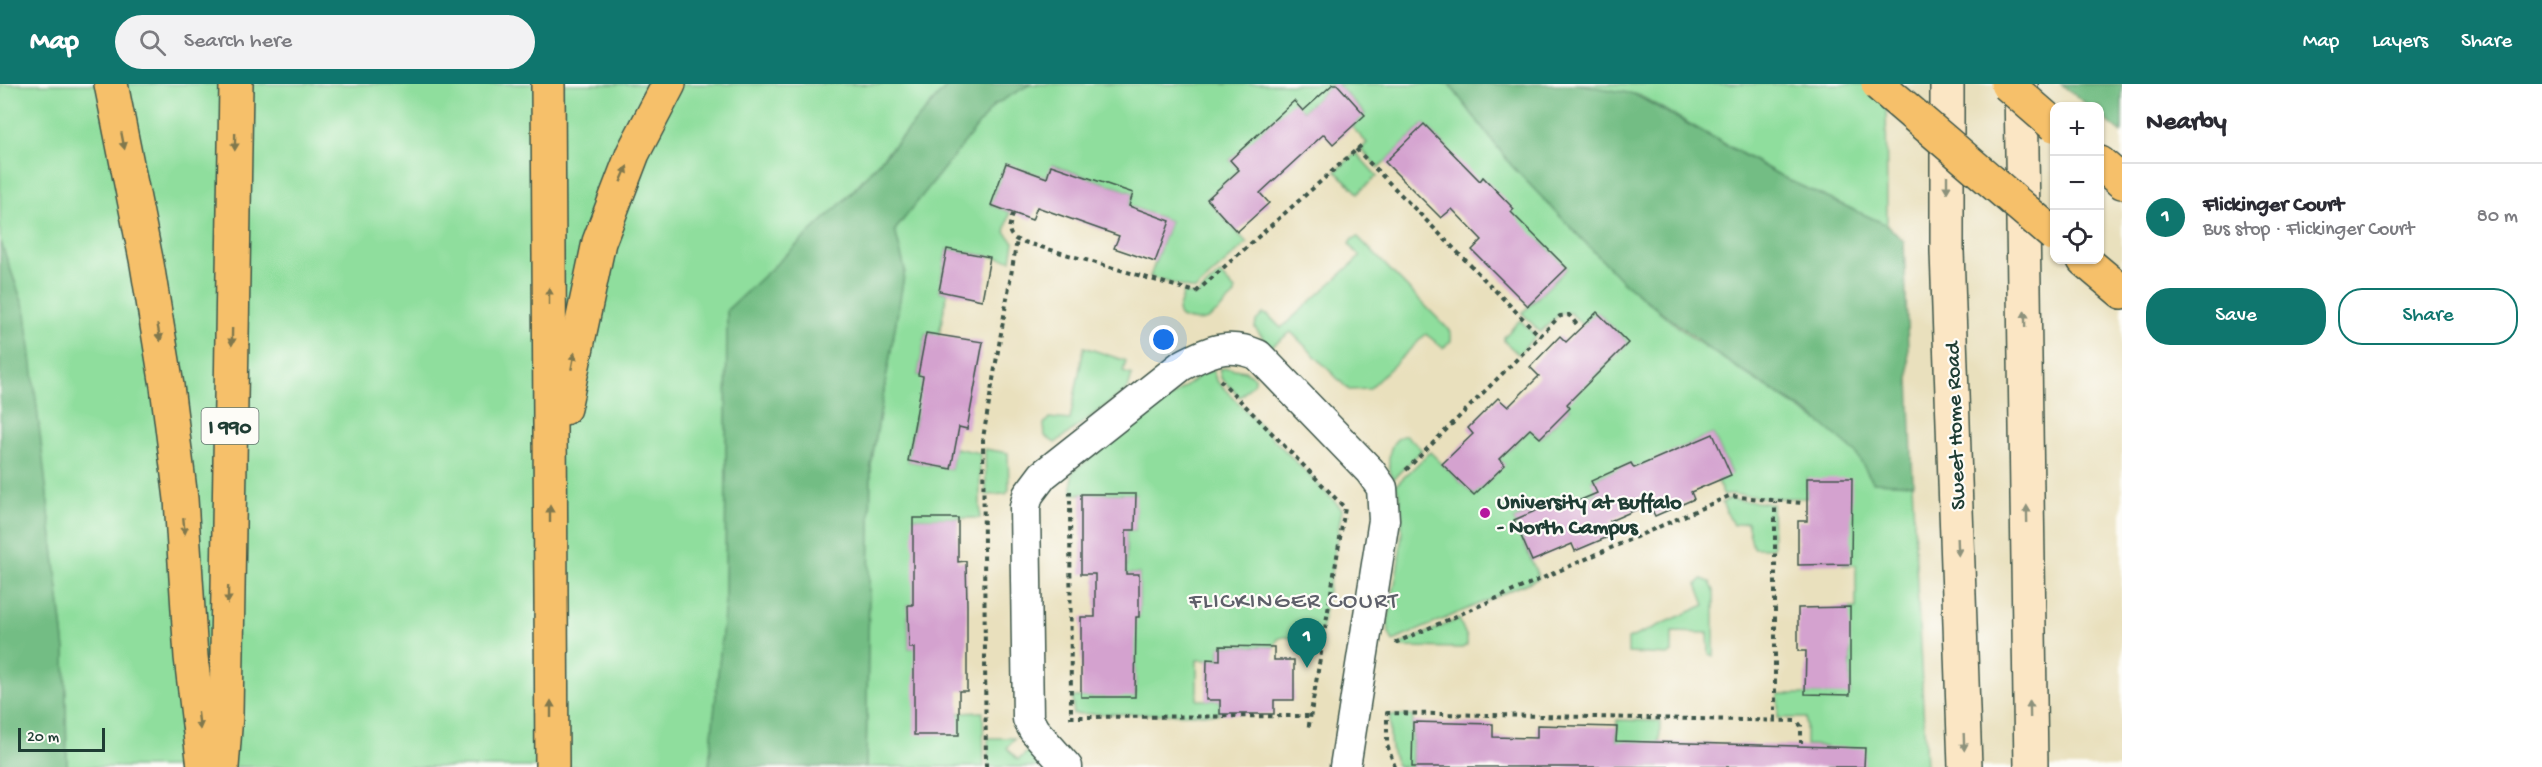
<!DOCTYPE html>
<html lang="en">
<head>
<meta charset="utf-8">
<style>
	:root { --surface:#fff; --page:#f2f2f3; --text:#2b2b33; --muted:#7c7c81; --line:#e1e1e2; --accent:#0f766e }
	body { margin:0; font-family:"Gochi Hand",sans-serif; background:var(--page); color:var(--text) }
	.controls { position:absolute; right:18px; top:18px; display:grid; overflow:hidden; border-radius:12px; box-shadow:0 2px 4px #0004 }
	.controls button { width:54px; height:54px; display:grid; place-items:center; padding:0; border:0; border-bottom:2px solid var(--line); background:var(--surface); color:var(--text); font:30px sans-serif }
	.scale { position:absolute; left:18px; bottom:15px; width:87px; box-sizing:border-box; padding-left:6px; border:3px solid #1f3d34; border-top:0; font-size:16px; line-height:21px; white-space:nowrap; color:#1f3d34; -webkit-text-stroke:4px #fdfcf7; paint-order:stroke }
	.you { position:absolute; left:1164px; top:256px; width:21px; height:21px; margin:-15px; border:4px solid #fff; border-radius:50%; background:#1a73e8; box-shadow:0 0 0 9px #1a73e833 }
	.badge { display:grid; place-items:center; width:39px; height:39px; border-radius:50%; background:var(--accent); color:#fff; font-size:20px; font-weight:700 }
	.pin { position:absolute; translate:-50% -50px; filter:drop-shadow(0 2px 3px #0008) }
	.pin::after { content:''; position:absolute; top:32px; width:21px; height:18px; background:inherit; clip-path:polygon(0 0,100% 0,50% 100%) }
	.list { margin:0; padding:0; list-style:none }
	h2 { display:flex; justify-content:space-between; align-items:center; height:78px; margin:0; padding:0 24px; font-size:26px }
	h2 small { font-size:20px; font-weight:400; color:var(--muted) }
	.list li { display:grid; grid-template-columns:39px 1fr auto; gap:18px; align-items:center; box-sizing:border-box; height:108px; padding:0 24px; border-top:2px solid var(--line) }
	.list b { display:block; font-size:22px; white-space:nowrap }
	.list p { margin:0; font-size:20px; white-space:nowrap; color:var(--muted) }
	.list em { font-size:20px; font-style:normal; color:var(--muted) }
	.actions { display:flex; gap:12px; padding:18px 24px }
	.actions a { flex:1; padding:14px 0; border:2px solid var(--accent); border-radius:24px; text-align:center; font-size:21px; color:var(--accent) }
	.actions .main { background:var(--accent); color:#fff }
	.icon { flex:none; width:33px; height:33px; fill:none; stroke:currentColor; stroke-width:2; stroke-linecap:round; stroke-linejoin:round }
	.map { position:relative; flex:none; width:2122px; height:683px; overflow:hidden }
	header { display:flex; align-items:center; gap:36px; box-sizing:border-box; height:84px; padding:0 30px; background:var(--accent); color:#fff }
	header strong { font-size:28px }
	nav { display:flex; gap:33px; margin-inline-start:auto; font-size:21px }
	.search { width:420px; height:54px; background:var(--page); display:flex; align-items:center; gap:15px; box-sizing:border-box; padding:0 21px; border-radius:33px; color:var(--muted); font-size:22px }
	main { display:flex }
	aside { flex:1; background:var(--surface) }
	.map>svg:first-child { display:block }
	.green { fill:#8fde9d; stroke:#578e68; stroke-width:1.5 }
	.forest { fill:#73bd84; stroke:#497d5c; stroke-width:1.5 }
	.building { fill:#d4a2cf }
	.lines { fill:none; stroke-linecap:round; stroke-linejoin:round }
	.minor-casing { stroke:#3d5549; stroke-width:33 }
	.secondary-casing { stroke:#3d5549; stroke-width:36 }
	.motorway-casing { stroke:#3d5549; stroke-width:36 }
	.path { stroke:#3d5549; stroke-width:4; stroke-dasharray:4.5 4.5; stroke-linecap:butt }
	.minor { stroke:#fff; stroke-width:30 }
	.secondary { stroke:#fbe6c4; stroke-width:33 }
	.motorway { stroke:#f6c06b; stroke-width:33 }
	.motorway-bridge-casing { stroke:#3d5549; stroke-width:36; stroke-linecap:butt }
	.motorway-bridge { stroke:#f6c06b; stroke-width:33 }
	.oneway { fill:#80784d }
	.oneway2 { fill:#8d927c }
	.poi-dot { fill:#b5179e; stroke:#fdfcf7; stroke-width:2 }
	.labels { text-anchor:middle; stroke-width:4.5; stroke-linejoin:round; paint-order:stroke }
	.shield { fill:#fdfcf7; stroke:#62766e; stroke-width:1.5 }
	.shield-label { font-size:21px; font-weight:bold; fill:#1f3d34 }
	.street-label { font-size:22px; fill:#1f3d34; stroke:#fdfcf7 }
	.poi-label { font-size:22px; font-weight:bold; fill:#1f3d34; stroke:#fdfcf7; text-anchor:start }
	.neighbourhood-label { font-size:24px; letter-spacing:1.5px; fill:#5e606a; stroke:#fdfcf7 }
</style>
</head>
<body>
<header>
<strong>Map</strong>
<div class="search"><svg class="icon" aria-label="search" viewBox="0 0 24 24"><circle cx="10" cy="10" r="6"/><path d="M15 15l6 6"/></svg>Search here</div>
<nav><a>Map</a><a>Layers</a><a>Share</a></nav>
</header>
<main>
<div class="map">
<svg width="2122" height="683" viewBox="0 0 2122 683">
	<rect width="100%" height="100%" fill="#fdfcf7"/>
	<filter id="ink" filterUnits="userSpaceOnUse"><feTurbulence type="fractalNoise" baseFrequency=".0167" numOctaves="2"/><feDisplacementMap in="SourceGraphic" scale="12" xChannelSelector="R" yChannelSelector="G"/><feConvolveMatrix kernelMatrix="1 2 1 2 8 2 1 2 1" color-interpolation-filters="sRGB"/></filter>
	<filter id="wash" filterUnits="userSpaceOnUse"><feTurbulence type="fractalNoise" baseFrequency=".008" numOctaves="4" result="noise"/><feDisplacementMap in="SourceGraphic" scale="24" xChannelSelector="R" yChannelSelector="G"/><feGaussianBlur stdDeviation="1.35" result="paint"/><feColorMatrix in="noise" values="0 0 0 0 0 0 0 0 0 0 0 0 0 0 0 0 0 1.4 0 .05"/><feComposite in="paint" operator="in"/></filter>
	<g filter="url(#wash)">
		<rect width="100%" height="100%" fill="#e9e0bd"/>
		<g class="green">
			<path d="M0,0h949l-113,125 -109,101 -2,295 -16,162h-642l-2,-117 -40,-340 -25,-70z"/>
			<path d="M1026,0h307l-30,27 -9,-9 -64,58 9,10 -32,29 40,44 -52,47 -45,-13 20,-56 -41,-15 4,-13 -81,-28 -5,13 -41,-14 -15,41 19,7 -5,20 9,10 -3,18 -64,-11 -8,42 8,2 -8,42 -13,-2 -8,42 13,3 -16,41 -7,42 43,8 4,-21 25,5v65h-66l8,87h-14l1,43h13l37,65 24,-1 1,55h-118l5,-302 34,-195 -10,-40 97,-123z"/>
			<path d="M1337,0h112l63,82 111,116 70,57 219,144 14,284h-101l1,-21 -20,-1v-27h-28v-24h72v-42l-7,-44h13v-43h-13v-44l-36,-43v20h-37l-40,-4 -6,2 -7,-15 14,-7 -18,-40 -39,17 -37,25 -6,-12 -39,16 5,13 -40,17 -4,-7 -39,17 25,58 -146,63 -4,-8 -1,-10c6,-39 23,-102 8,-138l34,-33 44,43 30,-30 -5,-6 31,-30 10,9 30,-30 -9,-9 37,-26 30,-30 -31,-31 -14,14 -12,-13h-10l-21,19 -18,-19 45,-45 -26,-26 -6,7 -52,-71 -10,9 -24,-37 -25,-26 -45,44 -18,-19 6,-6 -15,-16 13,-13z"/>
			<path d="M1577,0h309l1,141 -97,-44 -151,-86z"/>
			<path d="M1356,69l21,23 -19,17 -22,-22z"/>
			<path d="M1358,153l89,91 4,6v7l-8,7 -17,-14 -57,55 -20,1 -58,-58 -19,14 -4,-2 -13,-16 1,-7 7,-7 5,1 13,13 79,-71 -11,-13 3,-5z"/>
			<path d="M1220,190l15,16v5c-22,19 -25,33 -55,22l-2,-7 6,-18 12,4z"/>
			<path d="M1520,236l16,16 -18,18 -14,-13v-4z"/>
			<path d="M1084,263l42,14 -3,11 9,3 -4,14 -73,54 -10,-7 -1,-12 5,-6 21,2z"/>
			<path d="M1228,284l17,3 10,6v5l-15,15 -19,-19 -2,-9z"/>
			<path d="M1213,286l3,10 126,129 -25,146c-18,-2 -22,-25 -39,-16l-4,8 -54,-1v14h-23v40h23v14h-147v-17l62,-1v-36l-9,-43h13v-43h-13v-44h9v-36h-63v-22l130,-98z"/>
			<path d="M1406,351l16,15 -29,29c-7,-15 -6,-40 13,-44z"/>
			<path d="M985,365l23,4 1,36 -3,5 -20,1z"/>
			<path d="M1729,415l43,5 1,44h-20l-6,-26 -14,3 -11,-22z"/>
			<path d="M1702,495l8,3 4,9v65l-5,-2 -1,-21 -36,-1v20l-4,3 -40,-2v-14l77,-34 -8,-21z"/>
			<path d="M1459,535l8,19v7l-5,3 -60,-1 -4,-2z"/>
			<path d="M1390,631l23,1 -1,51h-14c-10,-17 -8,-33 -8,-52z"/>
			<path d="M1617,636l43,1 -1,46h-43z"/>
			<path d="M988,654h27l-8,10 11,12 13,-11 7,11v7h-50z"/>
		</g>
		<g class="forest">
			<path d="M949,0h82l-37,21 -99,125 10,40 -34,195 -5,302h-157l16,-165 2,-292 123,-115z"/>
			<path d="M1449,0h128l57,10 156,87 97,44 17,17 9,242 -40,-2 -18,-30 -42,-36 -97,-62 -93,-72 -112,-117z"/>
			<path d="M2061,0h61v49l-22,-18v-9h-11z"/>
			<path d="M0,156l26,73 39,337 2,117h-67z"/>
		</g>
		<g id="blocks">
			<g class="building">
				<path d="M1333,0h4l28,31 -32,29 -9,-10 -64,59 9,10 -32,29 -30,-33 32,-29 -9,-10 64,-59 9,10z"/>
				<path d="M1424,40l56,57 3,-4 31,32 -3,3 56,56 -39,38 -56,-56 10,-10 -30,-31 -11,9 -56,-56z"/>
				<path d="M1006,79l41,15 4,-13 82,28 -4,13 41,15 -15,41 -41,-14 5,-12 -82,-29 -5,13 -41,-15z"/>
				<path d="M947,165l43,8 -8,43 -43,-9z"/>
				<path d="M1597,228l31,31 -61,61 3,4 -30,30 -10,-9 -31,30 6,6 -31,30 -32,-31 31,-30 -5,-6 30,-30 10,9 31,-31 -9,-9 30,-31 6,6z"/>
				<path d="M926,249l57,9 -16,87 -8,-2 -8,42 -43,-8 15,-85 -5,-1z"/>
				<path d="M1713,350l18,41 -40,17 3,7 -39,17 -6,-12 -39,17 5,13 -40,17 -3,-7 -40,17 -18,-41 40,-17 3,7 40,-17 -6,-12 40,-18 3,5z"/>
				<path d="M1807,394h45l-1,86 -53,1v-44h9z"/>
				<path d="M1081,410h55l-1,36h-9v44h13v43h-3l-1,80h-54v-80h14v-43h-14z"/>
				<path d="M913,434h45v44l8,-1 1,44v86h-8v44h-45v-87h-5l-1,-43h5z"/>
				<path d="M1850,523v88l-45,-1 1,-43h-8v-43z"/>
				<path d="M1220,562l54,1v13h20v40h-20v14h-54v-14h-14l1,-41 13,1z"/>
				<path d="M1413,638l80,2v13l44,1v-13l80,2 -1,14 249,7 -1,19h-452z"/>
			</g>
		</g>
	</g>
	<g filter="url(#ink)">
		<use href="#blocks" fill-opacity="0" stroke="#3d5549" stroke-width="1.5"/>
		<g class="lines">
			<g class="minor-casing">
				<path id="minor" d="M1067,683l-33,-37 -6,-11 -3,-212 3,-12 15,-20 138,-109c28,-15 46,-24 77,-11l112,116 12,17 2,32 -39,247"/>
			</g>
			<g class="secondary-casing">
				<g id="secondary">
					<path d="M1947,0v167l18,516"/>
					<path d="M2021,0l10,683"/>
				</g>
			</g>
			<g class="motorway-casing">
				<g id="motorway">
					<path d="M111,0l36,180 20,122 14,113 10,158 13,110"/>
					<path d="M548,0l4,683"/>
					<path d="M2100,79l22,19"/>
					<path d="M2084,176l38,32"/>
					<path d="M564,324l35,-166 34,-89 36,-69"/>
					<path d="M222,683l4,-52 10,-631"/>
				</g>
			</g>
			<g class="path">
				<path d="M1356,65l184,187"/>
				<path d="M1013,130c-3,11 -8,19 4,26l179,52 168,-149"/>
				<path d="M1220,296l125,128 -37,223"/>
				<path d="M1406,386l154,-154 9,-1 10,12"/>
				<path d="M1070,407l1,226 239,-1"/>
				<path d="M1395,559l334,-147 73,7"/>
				<path d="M1775,636v-218"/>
				<path d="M986,683l-3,-329 34,-198"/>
				<path d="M1395,683l-8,-22v-32l410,8 4,5v17"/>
			</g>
			<use href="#minor" class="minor"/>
			<use href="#secondary" class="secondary"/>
			<use href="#motorway" class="motorway"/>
			<g class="motorway-bridge-casing">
				<g id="motorway-bridge">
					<path d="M1878,0l176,151"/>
					<path d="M2007,0l47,41"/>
				</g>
			</g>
			<use href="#motorway-bridge" class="motorway-bridge"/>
		</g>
		<defs><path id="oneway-solid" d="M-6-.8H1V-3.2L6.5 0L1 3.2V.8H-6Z" transform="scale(1.5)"/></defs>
		<g class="oneway">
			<use href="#oneway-solid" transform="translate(123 57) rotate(79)"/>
			<use href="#oneway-solid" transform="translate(235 58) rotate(91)"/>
			<use href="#oneway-solid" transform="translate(624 90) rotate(-67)"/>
			<use href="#oneway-solid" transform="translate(549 212) rotate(-90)"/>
			<use href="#oneway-solid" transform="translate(159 249) rotate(80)"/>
			<use href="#oneway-solid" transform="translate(232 253) rotate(91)"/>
			<use href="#oneway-solid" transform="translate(573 277) rotate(-79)"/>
			<use href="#oneway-solid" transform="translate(550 430) rotate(-90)"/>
			<use href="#oneway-solid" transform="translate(184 442) rotate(85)"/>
			<use href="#oneway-solid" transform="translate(228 511) rotate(91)"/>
			<use href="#oneway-solid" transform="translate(551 625) rotate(-90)"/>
			<use href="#oneway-solid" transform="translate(199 637) rotate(83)"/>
		</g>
		<g class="oneway2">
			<use href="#oneway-solid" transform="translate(1947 100) rotate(90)"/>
			<use href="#oneway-solid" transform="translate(2025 235) rotate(-91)"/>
			<use href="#oneway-solid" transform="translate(2027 430) rotate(-91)"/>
			<use href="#oneway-solid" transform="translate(1958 463) rotate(88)"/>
			<use href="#oneway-solid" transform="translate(2030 625) rotate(-91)"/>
			<use href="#oneway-solid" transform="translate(1964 658) rotate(88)"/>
		</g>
	</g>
	<circle class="poi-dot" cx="1485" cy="429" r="6"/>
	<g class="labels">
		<rect class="shield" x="201.5" y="324" width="57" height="36" rx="4.5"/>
		<g class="shield-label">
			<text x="230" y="349">I 990</text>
		</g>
		<g class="street-label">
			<text transform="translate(1953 342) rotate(-92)" y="8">Sweet Home Road</text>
		</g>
		<g class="poi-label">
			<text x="1497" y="424">University at Buffalo<tspan x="1497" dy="25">- North Campus</tspan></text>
		</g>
		<g class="neighbourhood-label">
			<text x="1294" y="523">FLICKINGER COURT</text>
		</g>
	</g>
</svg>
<div class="controls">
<button>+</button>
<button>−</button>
<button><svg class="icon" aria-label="locate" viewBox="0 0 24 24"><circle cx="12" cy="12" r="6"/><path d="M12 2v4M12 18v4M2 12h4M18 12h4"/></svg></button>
</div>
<div class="scale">20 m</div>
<div class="you"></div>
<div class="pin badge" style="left:1307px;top:584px">1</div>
</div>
<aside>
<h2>Nearby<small></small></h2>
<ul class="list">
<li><span class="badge">1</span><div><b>Flickinger Court</b><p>Bus stop · Flickinger Court</p></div><em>80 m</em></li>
</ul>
<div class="actions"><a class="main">Save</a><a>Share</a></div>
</aside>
</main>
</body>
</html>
